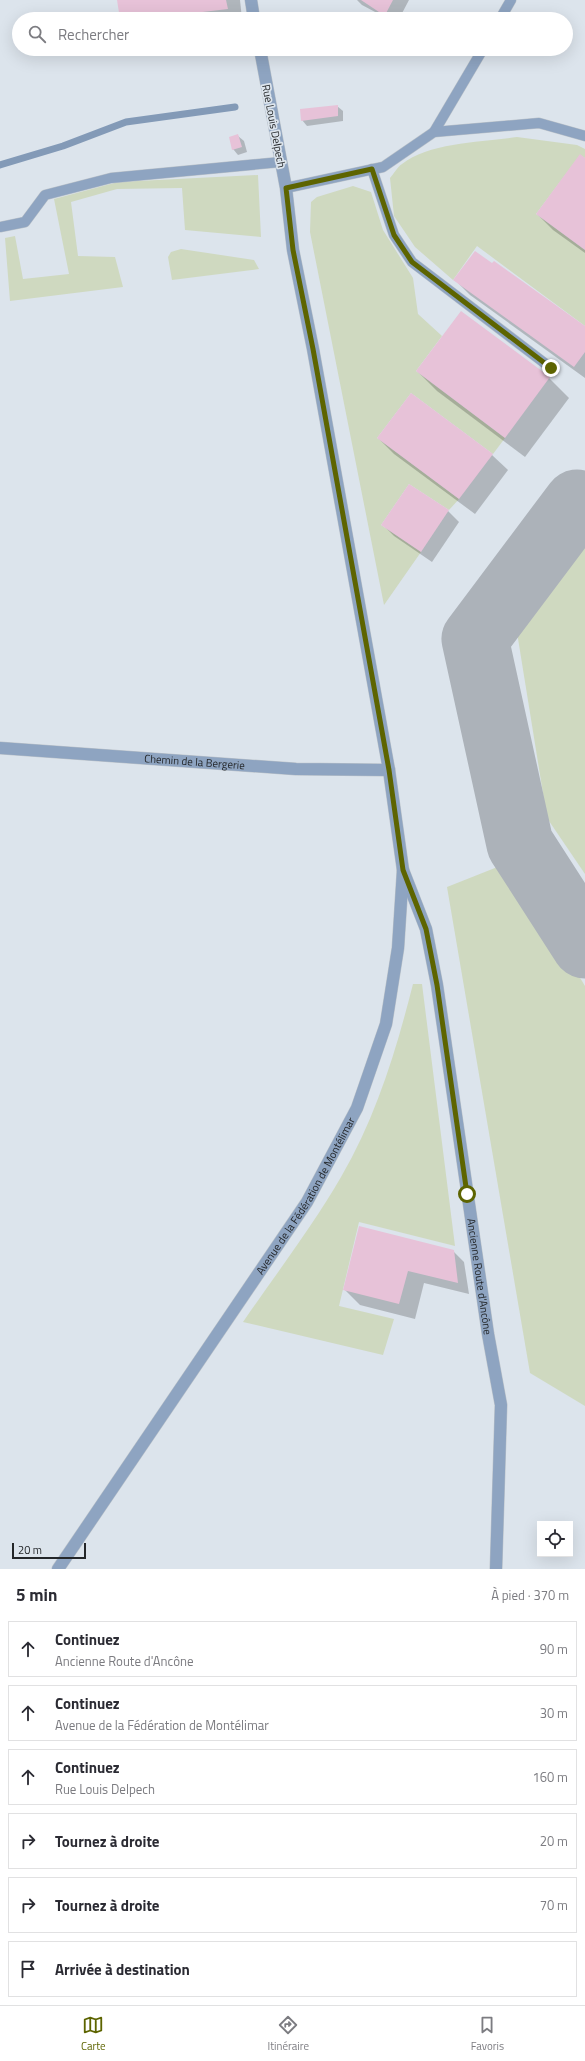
<!DOCTYPE html>
<html lang="fr">
<head>
<meta charset="utf-8">
<style>
	:root { --surface:#fff; --page:#f7f7f7; --text:#2b2b33; --muted:#7c7c81; --line:#e1e1e2; --accent:#5d6400 }
	body { margin:0; font-family:"Titillium Web",sans-serif; background:var(--page); color:var(--text) }
	.controls { position:absolute; right:12px; bottom:12px; display:grid; overflow:hidden; border-radius:0px; box-shadow:0 4px 16px #0002 }
	.controls button { width:36px; height:36px; display:grid; place-items:center; padding:0; border:0; border-bottom:1px solid var(--line); background:var(--surface); color:var(--text); font:20px sans-serif }
	.scale { position:absolute; left:12px; bottom:10px; width:74px; box-sizing:border-box; padding-left:4px; border:2px solid #232629; border-top:0; font-size:11px; line-height:14px; white-space:nowrap; color:#232629; -webkit-text-stroke:3px #dce4ec; paint-order:stroke }
	.stop { position:absolute; width:12px; height:12px; margin:-9px; border:3px solid #5d6400; border-radius:50%; background:#fff }
	.stop.end { background:#5d6400; border-color:#fff; box-shadow:0 1px 4px #0008 }
	.list { margin:0; padding:0; list-style:none }
	h2 { display:flex; justify-content:space-between; align-items:center; height:52px; margin:0; padding:0 16px; font-size:17px }
	h2 small { font-size:13px; font-weight:400; color:var(--muted) }
	.list li { display:grid; grid-template-columns:26px 1fr auto; gap:12px; align-items:center; box-sizing:border-box; height:56px; margin:0 8px 8px; padding:0 8px; border:1px solid var(--line); border-radius:0px }
	.list b { display:block; font-size:15px; white-space:nowrap }
	.list p { margin:0; font-size:13px; white-space:nowrap; color:var(--muted) }
	.list em { font-size:13px; font-style:normal; color:var(--muted) }
	.icon { flex:none; width:22px; height:22px; fill:none; stroke:currentColor; stroke-width:2; stroke-linecap:round; stroke-linejoin:round }
	.map { position:relative; flex:none; width:585px; height:1569px; overflow:hidden }
	.search { position:absolute; background:var(--surface); box-shadow:0 4px 16px #0002; left:12px; right:12px; top:12px; height:44px; display:flex; align-items:center; gap:10px; box-sizing:border-box; padding:0 14px; border-radius:22px; color:var(--muted); font-size:15px }
	.sheet { height:436px; background:var(--surface) }
	nav { display:flex; justify-content:space-around; align-items:center; box-sizing:border-box; height:56px; border-top:1px solid var(--line); background:var(--surface); font-size:11px; color:var(--muted) }
	nav a { display:grid; justify-items:center; gap:2px }
	nav .on { color:var(--accent) }
	.map>svg:first-child { display:block }
	.green { fill:#cfd9c0 }
	.shadow { fill:#0003 }
	.lines { fill:none; stroke-linecap:round; stroke-linejoin:round }
	.stream { stroke:#839ab7; stroke-width:7 }
	.taxiway { stroke:#acb2b9; stroke-width:67 }
	.building { fill:#e7c2d8 }
	.service-casing { stroke:#bbc2c9; stroke-width:11 }
	.minor-casing { stroke:#bbc2c9; stroke-width:13 }
	.tertiary-casing { stroke:#bbc2c9; stroke-width:13 }
	.service { stroke:#8ea4c1; stroke-width:10 }
	.minor { stroke:#8ea4c1; stroke-width:12 }
	.tertiary { stroke:#8ea4c1; stroke-width:12 }
	.route { stroke:#5d6400; stroke-width:5 }
	.labels { text-anchor:middle; stroke-width:3.5; stroke-linejoin:round; paint-order:stroke }
	.street-label { font-size:11px; fill:#232629; stroke:#dce4ec }
</style>
</head>
<body>
<div class="map">
<svg width="585" height="1569" viewBox="0 0 585 1569">
	<rect width="100%" height="100%" fill="#dce4ec"/>
	<g class="green">
		<path d="M517,137l60,8 8,4v9l-5,-3 -44,59 49,36v76l-108,-80 -24,34 -38,-33 -21,-31 -4,-38c4,-4 7,-11 12,-14 27,-22 82,-22 115,-27z"/>
		<path d="M258,175l3,62 -76,-7 -3,-42 -65,1 -46,13 7,54 37,1 8,30 -113,14 -5,-63 10,-2 8,43 46,-5 -15,-75 64,-17z"/>
		<path d="M353,186l18,6 12,38 30,48 5,36 24,22 -26,35 89,67 -12,16 -82,-61 -34,45 82,61 -10,11 -40,-26 -28,41 40,27 -37,53 -74,-373 1,-30 6,-5z"/>
		<path d="M181,249l73,11 5,9 -87,11 -4,-23 3,-5z"/>
		<path d="M581,539l4,3v332l-38,-56 -32,-198z"/>
		<path d="M510,862l75,124v420l-55,-33 -83,-486z"/>
		<path d="M413,984h9l33,262 -96,-24 -20,84 55,13 -11,36 -140,-33c33,-48 69,-95 98,-145 35,-60 55,-126 72,-193z"/>
	</g>
	<g class="shadow">
		<path d="M118,0h122l2,19h-121z"/>
		<path d="M357,0h52l-10,19h-22l2,-4 -2,-2 -15,-8z"/>
		<path d="M337,106l6,5v10l-36,5 -5,-6z"/>
		<path d="M238,136l6,5 3,11 -9,3 -5,-6z"/>
		<path d="M585,159v94l-32,-23 -16,-16z"/>
		<path d="M455,280l130,48v50l-115,-83z"/>
		<path d="M461,312l88,66 20,20 -44,59 -88,-66 -20,-20z"/>
		<path d="M378,438l114,17 16,15 -33,44 -81,-60z"/>
		<path d="M448,511l11,11 -27,40 -38,-26 -11,-11z"/>
		<path d="M453,1251l11,11 5,32 -45,-11 -9,36 -55,-14 -16,-16z"/>
	</g>
	<g class="lines">
		<path class="stream" d="M0,165l63,-19 63,-24 109,-15"/>
		<path class="taxiway" d="M577,503l-102,136 45,205 65,101"/>
	</g>
	<g class="building">
		<path d="M117,0h109l2,9 -85,10h-23z"/>
		<path d="M361,0h32l-10,19h-7l3,-7z"/>
		<path d="M338,105v11l-37,5 -1,-12z"/>
		<path d="M238,134l4,13 -10,3 -3,-13z"/>
		<path d="M580,154l5,4v92l-49,-36z"/>
		<path d="M475,251l17,12 2,-2 91,65v26l-11,15 -121,-87z"/>
		<path d="M461,311l89,66 -45,61 -89,-67z"/>
		<path d="M411,393l82,61 -34,45 -82,-61z"/>
		<path d="M409,484l40,26 -28,42 -40,-27z"/>
		<path d="M359,1226l95,24 4,33 -50,-12 -9,33 -56,-14z"/>
	</g>
	<g class="lines">
		<g class="service-casing">
			<g id="service">
				<path d="M500,19l11,-19"/>
				<path d="M434,132l49,-83"/>
				<path d="M372,169l22,66 18,27 139,106"/>
				<path d="M286,188l97,-21 51,-35 105,-9 46,13"/>
				<path d="M0,227l25,-5 20,-27 66,-17 170,-16"/>
			</g>
		</g>
		<g class="minor-casing">
			<g id="minor">
				<path id="s1" d="M0,748l296,21 93,1"/>
				<path id="s2" d="M403,870l23,59 11,56 51,349 13,71 -5,164"/>
			</g>
		</g>
		<g class="tertiary-casing">
			<g id="tertiary">
				<path d="M251,0l3,19"/>
				<path id="s3" d="M58,1569l249,-367 50,-94 29,-84 12,-76 5,-78 -14,-100 -76,-421 -20,-99 -7,-62 -26,-139"/>
			</g>
		</g>
		<use href="#service" class="service"/>
		<use href="#minor" class="minor"/>
		<use href="#tertiary" class="tertiary"/>
	</g>
	<g class="lines">
		<path class="route" d="M467,1194l-30,-209 -11,-56 -23,-59 -14,-100 -76,-421 -20,-99 -7,-62 86,-19 22,66 18,27 139,106"/>
	</g>
	<g class="labels">
		<g class="street-label">
			<text transform="translate(274 126) rotate(79)" y="4">Rue Louis Delpech</text>
			<text dy="4" stroke="none"><textPath href="#s1" startOffset="195">Chemin de la Bergerie</textPath></text>
			<text dy="4" stroke="none"><textPath href="#s3" startOffset="448">Avenue de la Fédération de Montélimar</textPath></text>
			<text dy="4" stroke="none"><textPath href="#s2" startOffset="415">Ancienne Route d'Ancône</textPath></text>
		</g>
	</g>
</svg>
<div class="controls">
<button><svg class="icon" aria-label="locate" viewBox="0 0 24 24"><circle cx="12" cy="12" r="6"/><path d="M12 2v4M12 18v4M2 12h4M18 12h4"/></svg></button>
</div>
<div class="scale">20 m</div>
<div class="stop" style="left:467px;top:1194px"></div>
<div class="stop end" style="left:551px;top:368px"></div>
<div class="search"><svg class="icon" aria-label="search" viewBox="0 0 24 24"><circle cx="10" cy="10" r="6"/><path d="M15 15l6 6"/></svg>Rechercher</div>
</div>
<section class="sheet">
<h2>5 min<small>À pied · 370 m</small></h2>
<ul class="list">
<li><svg class="icon" aria-label="ahead" viewBox="0 0 24 24"><path d="M12 20V5M6 11l6-6 6 6"/></svg><div><b>Continuez</b><p>Ancienne Route d'Ancône</p></div><em>90 m</em></li>
<li><svg class="icon" aria-label="ahead" viewBox="0 0 24 24"><path d="M12 20V5M6 11l6-6 6 6"/></svg><div><b>Continuez</b><p>Avenue de la Fédération de Montélimar</p></div><em>30 m</em></li>
<li><svg class="icon" aria-label="ahead" viewBox="0 0 24 24"><path d="M12 20V5M6 11l6-6 6 6"/></svg><div><b>Continuez</b><p>Rue Louis Delpech</p></div><em>160 m</em></li>
<li><svg class="icon" aria-label="right" viewBox="0 0 24 24"><path d="M7 20v-9h11M14 6l5 5-5 5"/></svg><div><b>Tournez à droite</b></div><em>20 m</em></li>
<li><svg class="icon" aria-label="right" viewBox="0 0 24 24"><path d="M7 20v-9h11M14 6l5 5-5 5"/></svg><div><b>Tournez à droite</b></div><em>70 m</em></li>
<li><svg class="icon" aria-label="arrive" viewBox="0 0 24 24"><path d="M6 21V4h12l-3 4 3 4H6"/></svg><div><b>Arrivée à destination</b></div></li>
</ul>
</section>
<nav>
<a class="on"><svg class="icon" aria-label="map" viewBox="0 0 24 24"><path d="M3 6l6-2 6 2 6-2v14l-6 2-6-2-6 2zM9 4v14M15 6v14"/></svg>Carte</a>
<a><svg class="icon" aria-label="directions" viewBox="0 0 24 24"><path d="M12 3l9 9-9 9-9-9zM9 14v-3h6M13 9l2 2-2 2"/></svg>Itinéraire</a>
<a><svg class="icon" aria-label="saved" viewBox="0 0 24 24"><path d="M7 4h10v16l-5-4-5 4z"/></svg>Favoris</a>
</nav>
</body>
</html>
